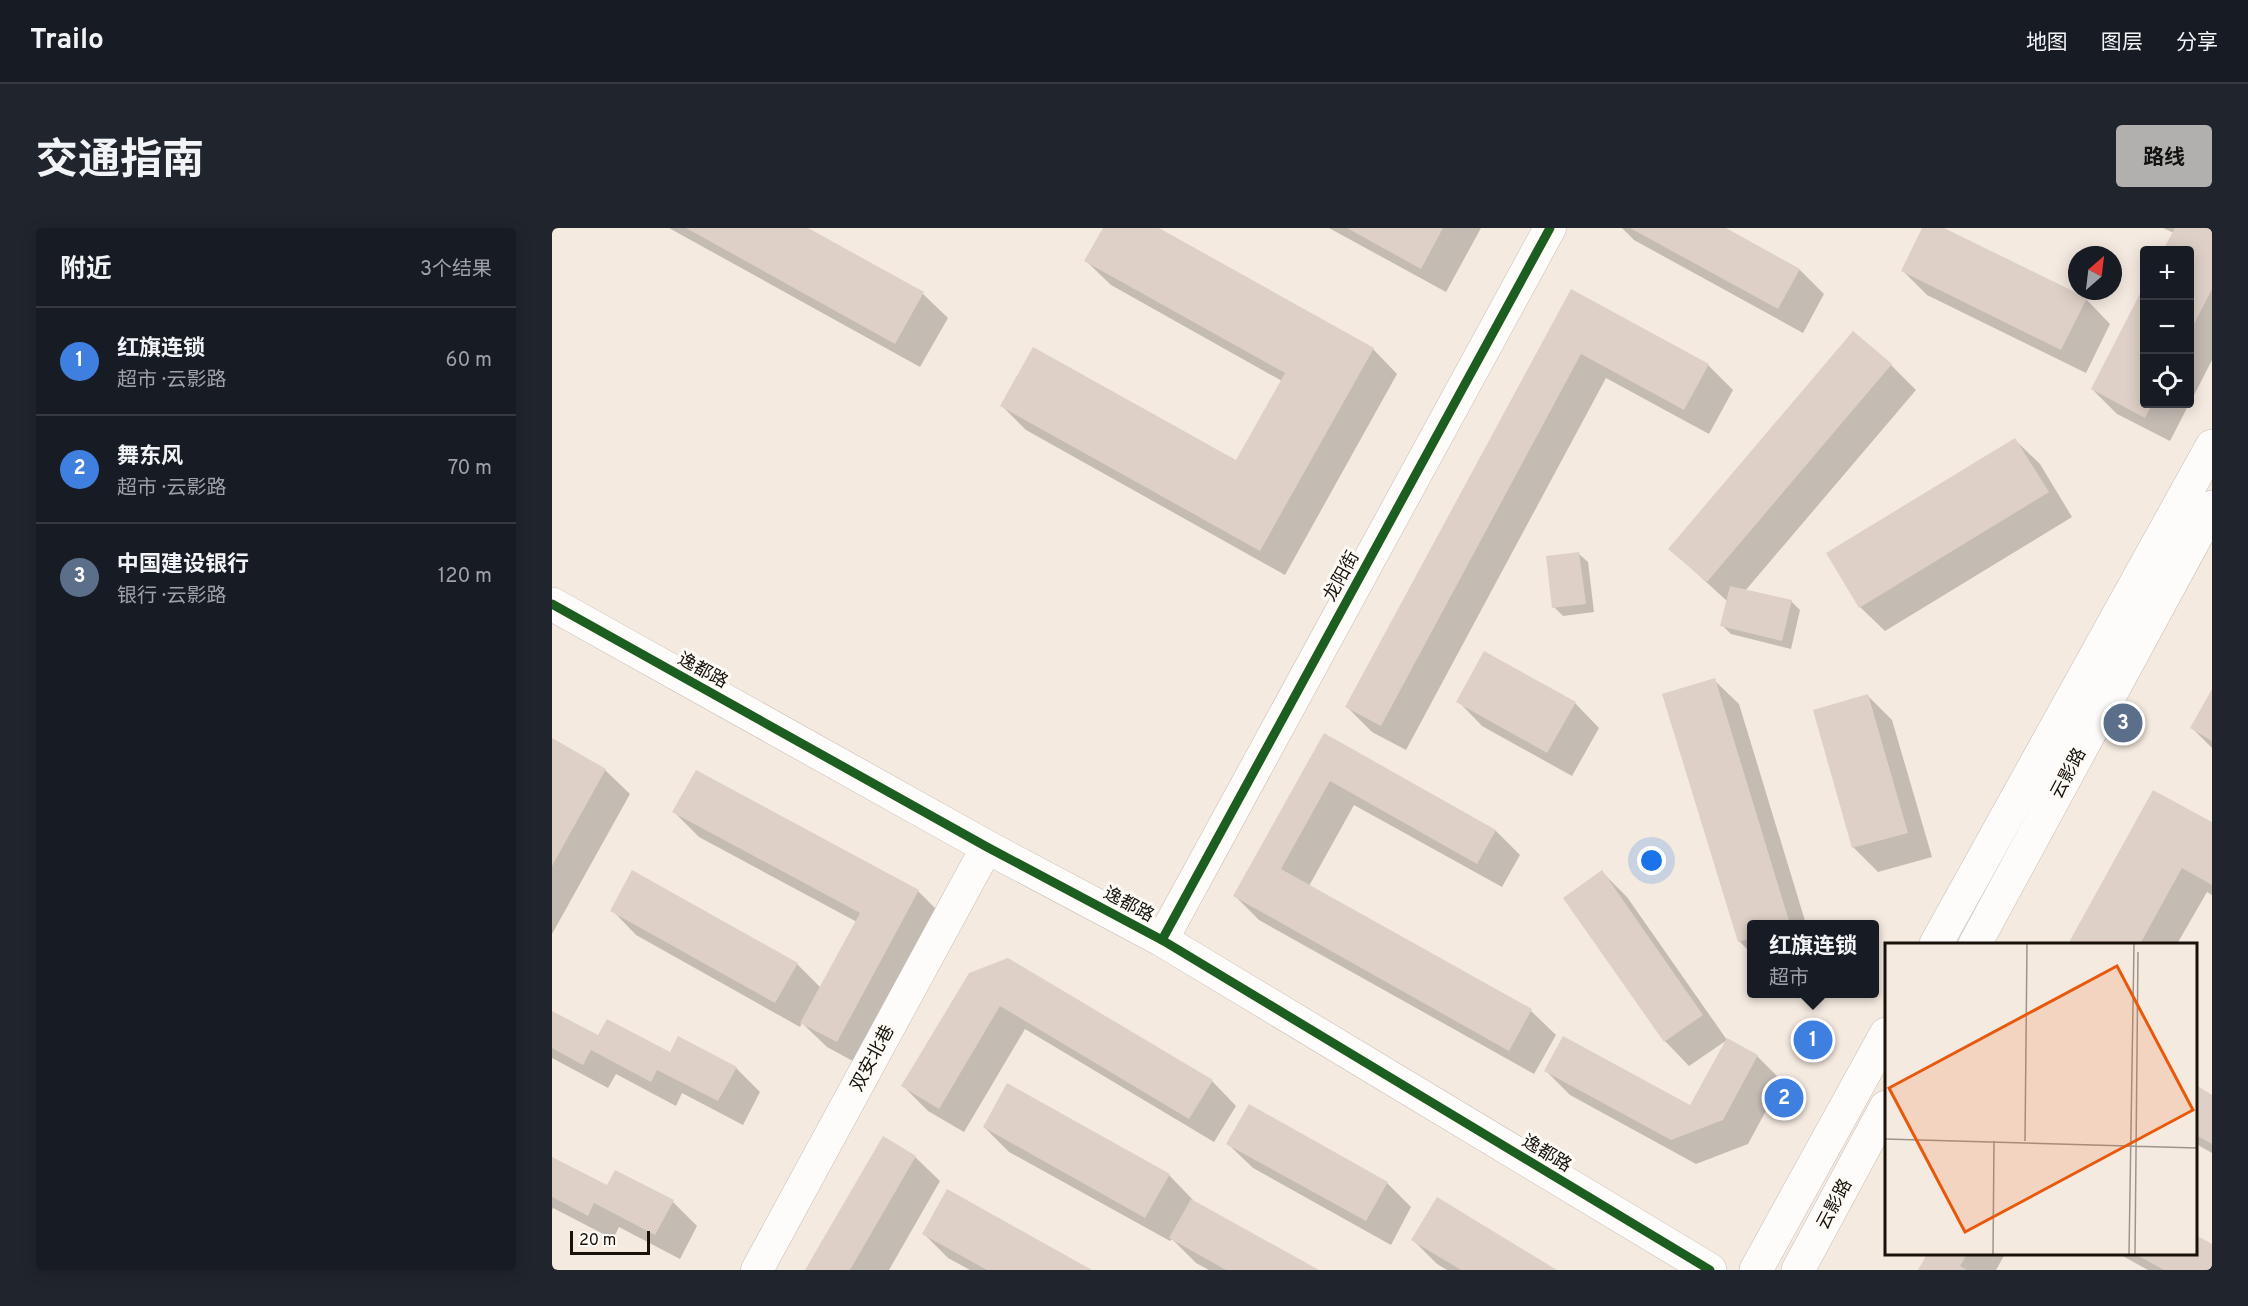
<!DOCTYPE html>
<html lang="zh">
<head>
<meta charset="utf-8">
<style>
	:root { --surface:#171b24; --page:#20242c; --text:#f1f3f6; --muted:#9ea1a6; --line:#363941; --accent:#b2b0ae }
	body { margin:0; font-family:Overpass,"Noto Sans SC",sans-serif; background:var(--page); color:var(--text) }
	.controls { position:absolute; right:18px; top:18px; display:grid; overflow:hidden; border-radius:6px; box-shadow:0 3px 15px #0003 }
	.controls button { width:54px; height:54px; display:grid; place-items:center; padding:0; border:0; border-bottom:2px solid var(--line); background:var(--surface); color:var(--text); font:30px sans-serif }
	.compass { position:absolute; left:1516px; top:18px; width:54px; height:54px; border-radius:50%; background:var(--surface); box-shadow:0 3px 15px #0003; rotate:28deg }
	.scale { position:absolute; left:18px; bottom:15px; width:80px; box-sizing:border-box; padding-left:6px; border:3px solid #18120b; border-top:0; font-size:16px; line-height:21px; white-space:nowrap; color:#18120b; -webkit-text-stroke:4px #fefbf7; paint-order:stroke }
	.you { position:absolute; left:1100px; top:633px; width:21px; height:21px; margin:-15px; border:4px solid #fff; border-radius:50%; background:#1a73e8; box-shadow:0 0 0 9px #1a73e833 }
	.badge { display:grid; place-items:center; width:39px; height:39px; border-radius:50%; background:var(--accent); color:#fff; font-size:20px; font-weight:700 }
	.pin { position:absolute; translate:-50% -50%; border:3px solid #fff; box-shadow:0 2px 6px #0006 }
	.popup { position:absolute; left:1195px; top:692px; width:132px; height:78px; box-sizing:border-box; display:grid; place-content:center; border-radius:6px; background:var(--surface); filter:drop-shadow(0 2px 4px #0005); font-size:20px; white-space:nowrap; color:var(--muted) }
	.popup b { font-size:22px; color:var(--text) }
	.popup::after { content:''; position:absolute; left:50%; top:100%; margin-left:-12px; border:12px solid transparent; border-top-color:var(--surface) }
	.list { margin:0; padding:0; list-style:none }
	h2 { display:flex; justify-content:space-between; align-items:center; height:78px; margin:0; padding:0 24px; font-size:26px }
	h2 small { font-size:20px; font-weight:400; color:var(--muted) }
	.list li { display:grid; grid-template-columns:39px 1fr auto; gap:18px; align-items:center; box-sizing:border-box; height:108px; padding:0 24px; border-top:2px solid var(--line) }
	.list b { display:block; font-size:22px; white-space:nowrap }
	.list p { margin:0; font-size:20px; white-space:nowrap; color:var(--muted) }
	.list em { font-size:20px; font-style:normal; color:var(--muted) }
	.icon { flex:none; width:33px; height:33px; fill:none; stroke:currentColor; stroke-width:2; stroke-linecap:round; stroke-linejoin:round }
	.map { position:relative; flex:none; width:1660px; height:1042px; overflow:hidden; border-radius:6px }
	header { display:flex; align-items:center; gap:36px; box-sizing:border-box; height:84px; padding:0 30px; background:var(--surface); border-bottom:2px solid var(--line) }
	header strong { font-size:28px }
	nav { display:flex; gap:33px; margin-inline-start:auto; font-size:21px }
	.intro { display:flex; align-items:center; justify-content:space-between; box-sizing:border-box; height:144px; padding:0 36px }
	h1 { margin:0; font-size:42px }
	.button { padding:15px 27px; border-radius:6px; background:var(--accent); color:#111; font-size:21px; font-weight:700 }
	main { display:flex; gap:36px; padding:0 36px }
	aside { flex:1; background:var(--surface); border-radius:6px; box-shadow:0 3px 15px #0003 }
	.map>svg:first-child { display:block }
	.shadow { fill:#0003 }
	.building { fill:#ded0c6 }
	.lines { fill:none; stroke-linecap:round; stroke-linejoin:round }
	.street-casing { stroke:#c6bdb6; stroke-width:33 }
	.secondary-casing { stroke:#c6bdb6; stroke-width:34 }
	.street { stroke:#fefcfa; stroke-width:32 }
	.secondary { stroke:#fefcfa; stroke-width:33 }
	.cycleway-casing { stroke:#fefbf7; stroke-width:13 }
	.cycleway { stroke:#1b5e20; stroke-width:9 }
	.labels { text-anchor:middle; stroke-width:6; stroke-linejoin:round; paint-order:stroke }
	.street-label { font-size:18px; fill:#18120b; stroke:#fefbf7 }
	.inset-road { fill:none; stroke:#9d948b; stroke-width:1.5 }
	.view { fill:#e8590c; fill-opacity:0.15; stroke:#e8590c; stroke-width:3 }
	.inset-edge { fill:none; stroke:#18120b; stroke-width:3 }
</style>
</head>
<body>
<header>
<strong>Trailo</strong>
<nav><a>地图</a><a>图层</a><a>分享</a></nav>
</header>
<div class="intro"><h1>交通指南</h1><a class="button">路线</a></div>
<main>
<aside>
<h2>附近<small>3个结果</small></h2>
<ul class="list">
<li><span class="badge" style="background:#3f7fe0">1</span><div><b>红旗连锁</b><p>超市 · 云影路</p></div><em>60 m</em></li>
<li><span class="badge" style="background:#3f7fe0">2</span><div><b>舞东风</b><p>超市 · 云影路</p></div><em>70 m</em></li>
<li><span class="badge" style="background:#5c6f8a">3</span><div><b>中国建设银行</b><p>银行 · 云影路</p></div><em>120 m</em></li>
</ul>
</aside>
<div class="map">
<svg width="1660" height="1042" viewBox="0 0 1660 1042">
	<rect width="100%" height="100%" fill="#f5eae0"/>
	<g class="shadow">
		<path d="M117,0h136l118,66 25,24 -28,49z"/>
		<path d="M553,0h51l217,121 24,25 -112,201 -259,-145 -24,-24 235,56 45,-81 -171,-96 -25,-24z"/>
		<path d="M777,0h152l-35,64z"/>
		<path d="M1070,0h100l78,42 24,24 -21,39 -169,-93z"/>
		<path d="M1372,0h17l145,71 24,25 -24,49 -159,-78 -24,-24z"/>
		<path d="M1611,0h49v132l-22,43v-153h-25l9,-17z"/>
		<path d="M1592,61v115h45l-19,37 -53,-27 -25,-25z"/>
		<path d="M1019,63l137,74 25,25 -24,44 -103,-56 -200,372 -34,-18 -25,-25z"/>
		<path d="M1302,106l37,31 25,25 -171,201 46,10 9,9 -9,39 -60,-15 -9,-9 5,-24 -57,-52z"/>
		<path d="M1463,212l25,24 32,53 -187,114 -25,-24z"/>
		<path d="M1027,326l9,8 6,50 -31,4 -9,-9z"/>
		<path d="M1162,452l25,24 67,220h-54v30l-13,-13z"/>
		<path d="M1660,464v56l-20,-20z"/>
		<path d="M1316,468l24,24 40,137 -54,15 -25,-25z"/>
		<path d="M906,473l117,2 24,25 -27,48 -90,-50z"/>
		<path d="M773,508l171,95 24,24 -18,32 -148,-82 -45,81 222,125 25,24 -22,39 -275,-154 -24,-24z"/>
		<path d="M0,512l53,30 25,24 -78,140z"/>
		<path d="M1602,564l58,32v71l-5,-3 -30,52h-107z"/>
		<path d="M122,584l244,79 25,25 -81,150 -35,-19 -25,-24 -2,4 -164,-92 -24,-25 185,54 24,24 36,-66 -158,-85z"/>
		<path d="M1050,644l25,25 100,143 -38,26 -24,-25z"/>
		<path d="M418,746l242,107 24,25 -22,36 -189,-113 -61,103 -36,-21 -25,-25z"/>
		<path d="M0,785l47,24 137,31 24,24 -17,33 -61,-32 -6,13 -60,-32 -8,14 -56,-30z"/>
		<path d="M1176,812l29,16 25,25 -34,63 -52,20 -126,-69 -24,-24 145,36z"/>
		<path d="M1644,859l16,9v57l-16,-9z"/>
		<path d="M432,899l185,48 24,25v1l123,69h-107l-13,-7 -24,-24 -2,2 -161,-89z"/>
		<path d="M676,916l159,39 24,24 -20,38 -138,-77z"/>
		<path d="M363,929l25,24 -51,89h-83z"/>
		<path d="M0,930l56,29 65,15 24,24 -17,33 -61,-32 -6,12 -60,-31 -1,2z"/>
		<path d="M372,1006l165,36h-119l-22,-12z"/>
		<path d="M1644,1009l16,9v24h-64l-29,-16h77z"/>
		<path d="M861,1012l141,30h-107l-10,-6z"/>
		<path d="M1377,1026h76l-9,16h-76z"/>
	</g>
	<g class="building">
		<path d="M134,0h122l116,64 -29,52z"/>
		<path d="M551,0h56l215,120 -114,203 -260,-145 33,-59 203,113 49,-87 -201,-112z"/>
		<path d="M795,0h96l-22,41z"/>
		<path d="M1078,0h96l74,41 -22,40z"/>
		<path d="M1370,0h22l143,70 -26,52 -160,-79z"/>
		<path d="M1623,0h37v61l-22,43v-82h-27z"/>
		<path d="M1592,58v118h8l-7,14 -54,-29z"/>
		<path d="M1019,61l138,75 -25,46 -103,-56 -200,372 -36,-19z"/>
		<path d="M1301,103l39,33 -185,218 -39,-33z"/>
		<path d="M1463,210l34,54 -190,116 -33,-55z"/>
		<path d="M1027,324l7,52 -34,4 -6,-52z"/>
		<path d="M1178,358l62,14 -10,41 -62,-15z"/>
		<path d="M932,423l92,51 -29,51 -91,-51z"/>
		<path d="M1163,450l75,246h-38v14l-14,4 -76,-248z"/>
		<path d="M1660,461v52l-22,-13z"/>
		<path d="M1316,466l40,139 -56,15 -39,-138z"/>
		<path d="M772,505l172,97 -19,34 -147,-83 -49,88 251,140 -23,42 -276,-155z"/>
		<path d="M0,510l54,31 -54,97z"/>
		<path d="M144,542l223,120 -82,152 -37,-19 60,-110 -188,-101z"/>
		<path d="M1601,562l59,32v63l-30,-17 -42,76h-72z"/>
		<path d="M80,642l166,93 -23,40 -165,-92z"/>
		<path d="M1050,642l101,145 -39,27 -101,-144z"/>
		<path d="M456,730l205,122 -24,39 -189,-113 -61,103 -38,-23 68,-113z"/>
		<path d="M0,783l46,24 9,-16 63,33 8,-16 59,31 -19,34 -61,-31 -6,12 -60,-32 -8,15 -31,-17z"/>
		<path d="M1011,808l127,69 37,-67 31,17 -35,65 -52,20 -127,-69z"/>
		<path d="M455,855l163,91 -25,44 -162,-91z"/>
		<path d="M1644,857l16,10v49l-16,-9z"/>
		<path d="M697,876l139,78 -22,39 -140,-77z"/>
		<path d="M331,908l33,20 -66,114h-45z"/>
		<path d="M0,929l55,28 8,-15 59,30 -19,35 -61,-32 -6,13 -36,-19z"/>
		<path d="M395,961l145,81h-105l-65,-36z"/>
		<path d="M885,969l120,73h-96l-50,-30z"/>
		<path d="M639,971l128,71h-93l-57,-32z"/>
		<path d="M1644,1007l16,9v26h-48l-29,-16h61z"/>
		<path d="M1375,1026h40l-7,12 7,4h-49z"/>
	</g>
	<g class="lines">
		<g class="street-casing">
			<g id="street">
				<path d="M610,712l388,-712"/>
				<path d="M205,1042l230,-423"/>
			</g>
		</g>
		<g class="secondary-casing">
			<g id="secondary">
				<path d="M0,376l435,243 175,93 548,330"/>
				<path d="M1384,716l276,-498"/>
				<path d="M1423,716l237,-437"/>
				<path d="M1204,1042l130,-236"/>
				<path d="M1246,1042l88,-163"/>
			</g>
		</g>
		<use href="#street" class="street"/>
		<use href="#secondary" class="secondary"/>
		<g class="cycleway-casing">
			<g id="cycleway">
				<path d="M0,376l435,243 175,93 548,330"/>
				<path d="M610,712l388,-712"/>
			</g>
		</g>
		<use href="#cycleway" class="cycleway"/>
	</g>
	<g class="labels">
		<g class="street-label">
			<text transform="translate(789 348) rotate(-61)" y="6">龙阳街</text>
			<text transform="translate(151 442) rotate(29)" y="6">逸都路</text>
			<text transform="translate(1516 545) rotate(-62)" y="6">云影路</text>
			<text transform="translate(577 676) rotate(28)" y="6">逸都路</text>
			<text transform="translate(320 830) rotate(-62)" y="6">双安北巷</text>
			<text transform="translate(995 925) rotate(31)" y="6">逸都路</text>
			<text transform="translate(1282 976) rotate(-62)" y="6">云影路</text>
		</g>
	</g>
	<g transform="translate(1333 715)">
		<rect width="312" height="312" fill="#f5eae0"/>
		<path class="inset-road" d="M0,196l312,9M140,198l2,-197M108,311l1,-113M244,311l5,-310M250,311l3,-302"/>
		<path class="view" d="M232,23l76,144 -228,122 -76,-144z"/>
		<rect width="312" height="312" class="inset-edge"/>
	</g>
</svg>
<div class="controls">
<button>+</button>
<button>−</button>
<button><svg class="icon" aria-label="locate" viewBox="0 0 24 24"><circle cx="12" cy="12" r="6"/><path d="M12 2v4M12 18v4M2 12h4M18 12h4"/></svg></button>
</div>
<svg class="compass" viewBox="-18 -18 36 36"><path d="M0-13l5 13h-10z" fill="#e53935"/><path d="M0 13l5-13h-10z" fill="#9ea1a6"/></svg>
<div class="scale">20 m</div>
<div class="you"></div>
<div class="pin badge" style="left:1261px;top:812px;background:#3f7fe0">1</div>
<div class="popup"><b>红旗连锁</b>超市</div>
<div class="pin badge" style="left:1232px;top:870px;background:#3f7fe0">2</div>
<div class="pin badge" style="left:1571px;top:495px;background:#5c6f8a">3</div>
</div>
</main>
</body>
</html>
